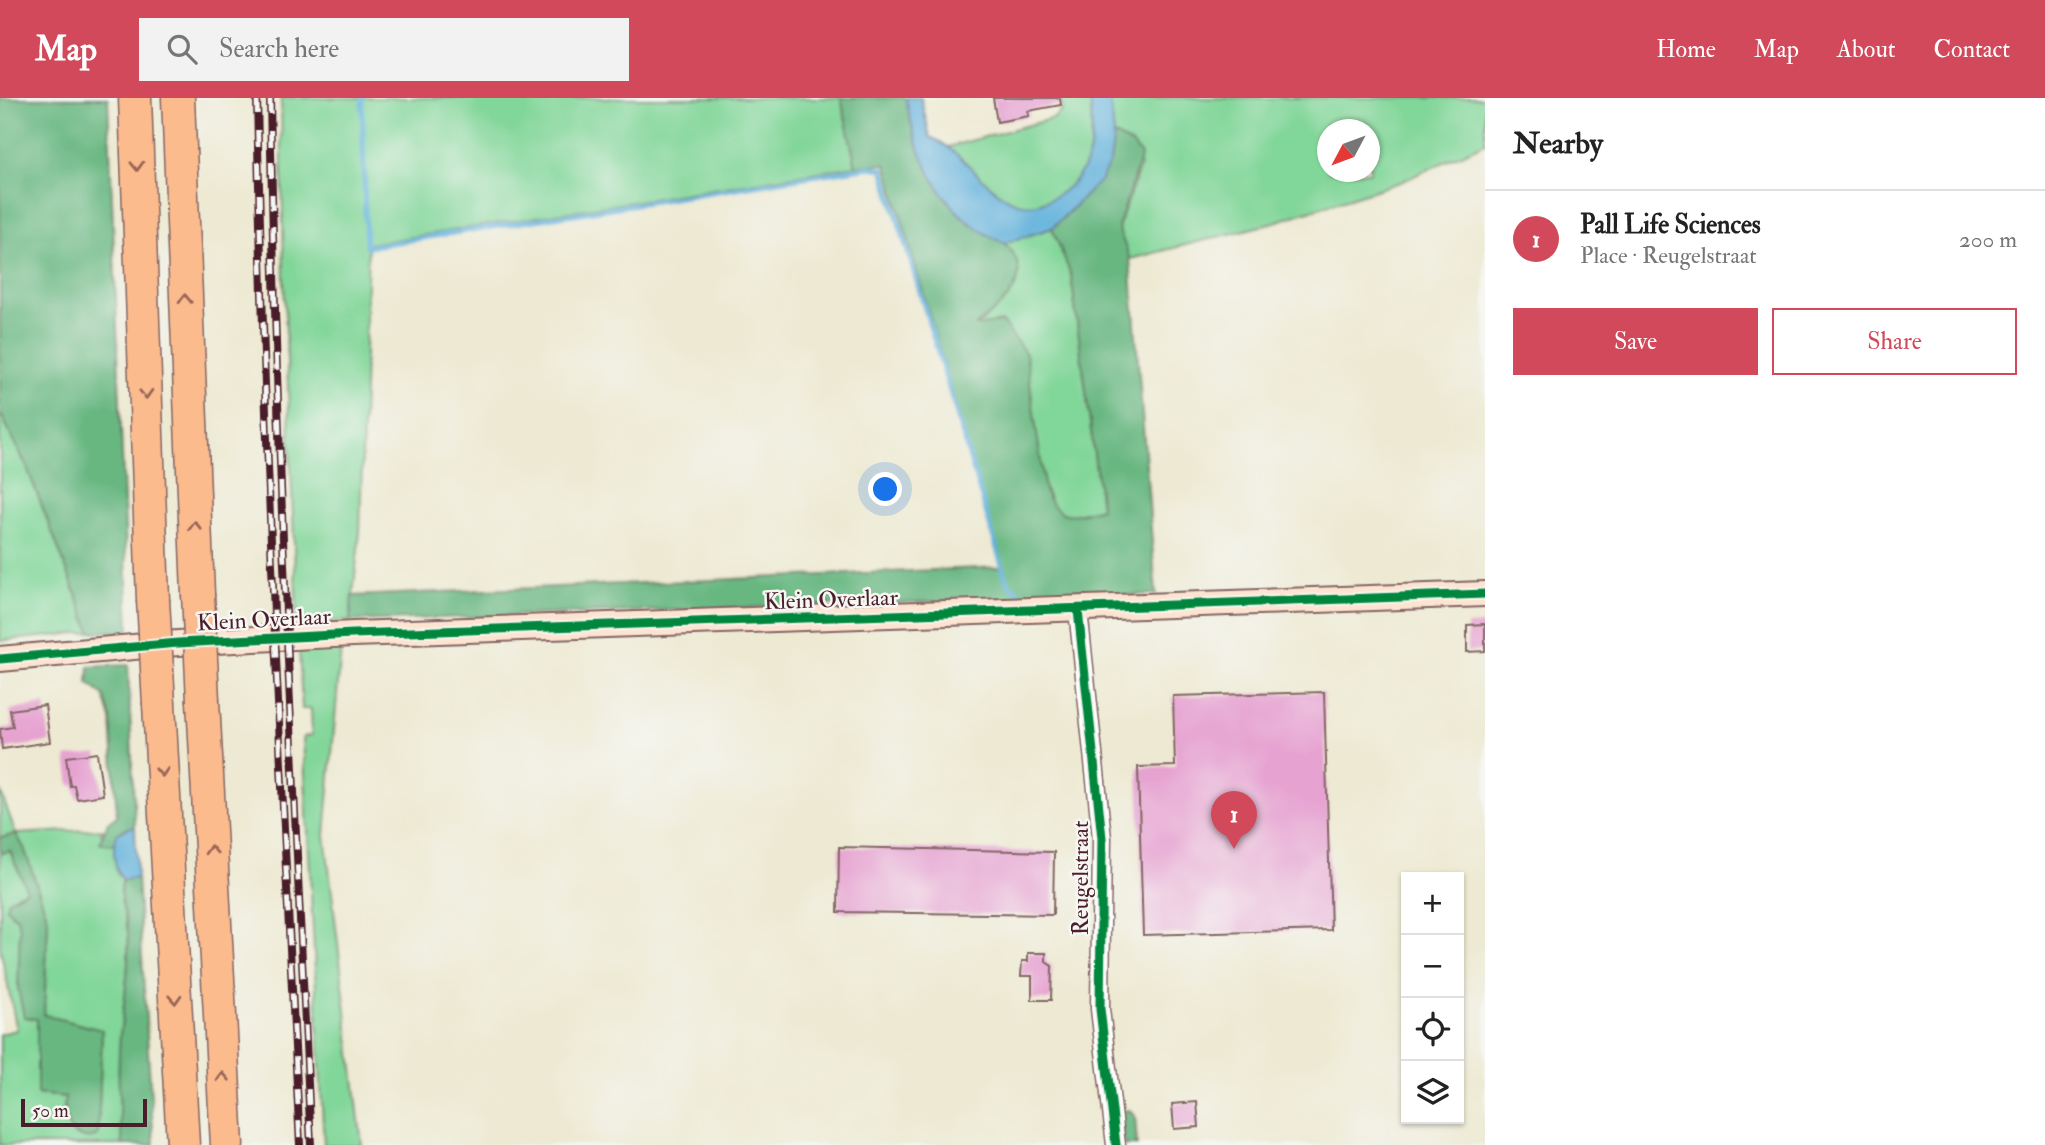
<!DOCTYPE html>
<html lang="en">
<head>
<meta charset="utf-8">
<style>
	:root { --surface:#fff; --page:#f2f2f2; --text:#222; --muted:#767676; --line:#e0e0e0; --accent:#d1495b }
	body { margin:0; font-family:"IM FELL Double Pica",serif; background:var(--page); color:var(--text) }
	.controls { position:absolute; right:21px; bottom:21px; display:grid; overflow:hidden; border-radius:0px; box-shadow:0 2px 5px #0004 }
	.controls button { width:63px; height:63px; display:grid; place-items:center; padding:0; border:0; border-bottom:2px solid var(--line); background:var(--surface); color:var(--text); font:35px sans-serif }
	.compass { position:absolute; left:1317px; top:21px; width:63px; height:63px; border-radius:50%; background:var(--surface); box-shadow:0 2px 5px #0004; rotate:229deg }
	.scale { position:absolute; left:21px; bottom:18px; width:126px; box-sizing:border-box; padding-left:7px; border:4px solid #4a1f2b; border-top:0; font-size:19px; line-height:24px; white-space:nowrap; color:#4a1f2b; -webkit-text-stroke:5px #f6f6f2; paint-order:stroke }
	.you { position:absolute; left:886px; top:392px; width:24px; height:24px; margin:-18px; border:5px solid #fff; border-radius:50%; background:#1a73e8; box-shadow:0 0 0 10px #1a73e833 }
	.badge { display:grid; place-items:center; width:46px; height:46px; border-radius:50%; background:var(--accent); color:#fff; font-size:23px; font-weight:700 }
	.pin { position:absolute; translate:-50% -58px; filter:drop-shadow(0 2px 4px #0008) }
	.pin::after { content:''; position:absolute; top:37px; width:24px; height:21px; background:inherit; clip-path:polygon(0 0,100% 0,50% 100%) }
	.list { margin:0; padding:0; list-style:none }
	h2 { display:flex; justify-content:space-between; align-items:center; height:91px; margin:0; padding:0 28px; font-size:30px }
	h2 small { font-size:23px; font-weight:400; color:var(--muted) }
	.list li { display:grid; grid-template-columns:46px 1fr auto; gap:21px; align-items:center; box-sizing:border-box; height:98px; padding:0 28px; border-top:2px solid var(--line) }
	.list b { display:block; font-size:26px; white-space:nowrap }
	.list p { margin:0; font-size:23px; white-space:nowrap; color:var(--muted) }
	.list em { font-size:23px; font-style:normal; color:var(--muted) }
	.actions { display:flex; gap:14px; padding:21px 28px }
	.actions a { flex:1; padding:16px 0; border:2px solid var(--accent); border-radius:0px; text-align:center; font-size:24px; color:var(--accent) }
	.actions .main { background:var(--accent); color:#fff }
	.icon { flex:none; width:38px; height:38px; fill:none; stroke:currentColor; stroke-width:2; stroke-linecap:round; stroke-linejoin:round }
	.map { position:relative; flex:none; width:1485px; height:1047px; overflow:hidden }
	header { display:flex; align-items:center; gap:42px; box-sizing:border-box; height:98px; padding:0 35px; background:var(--accent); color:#fff }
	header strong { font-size:33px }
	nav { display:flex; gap:38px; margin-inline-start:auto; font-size:24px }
	.search { width:490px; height:63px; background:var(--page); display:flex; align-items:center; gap:18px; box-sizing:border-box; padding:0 24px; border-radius:0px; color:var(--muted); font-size:26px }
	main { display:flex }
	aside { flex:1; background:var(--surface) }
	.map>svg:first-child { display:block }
	.green { fill:#81d699; stroke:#667a62; stroke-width:2; fill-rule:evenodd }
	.forest { fill:#68b781; stroke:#596b56; stroke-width:2 }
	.water { fill:#60b1db; stroke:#556883; stroke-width:2 }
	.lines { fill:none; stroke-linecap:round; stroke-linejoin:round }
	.stream { stroke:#60b1db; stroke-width:5 }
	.building { fill:#e6a2d1 }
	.minor-casing { stroke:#836665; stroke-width:21 }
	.secondary-casing { stroke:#836665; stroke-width:28 }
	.motorway-casing { stroke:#836665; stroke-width:35 }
	.minor { stroke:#fff; stroke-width:18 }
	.secondary { stroke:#fde4d1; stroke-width:24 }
	.motorway { stroke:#fbbb8d; stroke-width:32 }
	.rail-casing { stroke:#4a1f2b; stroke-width:8 }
	.rail { stroke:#f6f6f2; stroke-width:5; stroke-dasharray:16; stroke-linecap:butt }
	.motorway-bridge-casing { stroke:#836665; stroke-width:35; stroke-linecap:butt }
	.motorway-bridge { stroke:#fbbb8d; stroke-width:32 }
	.cycleway-casing { stroke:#f6f6f2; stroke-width:13 }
	.cycleway { stroke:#00873e; stroke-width:9 }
	.oneway { stroke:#9a6557 }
	.labels { text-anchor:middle; stroke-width:5; stroke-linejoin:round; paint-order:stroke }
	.street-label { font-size:23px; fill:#4a1f2b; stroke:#f6f6f2 }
</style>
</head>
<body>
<header>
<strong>Map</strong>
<div class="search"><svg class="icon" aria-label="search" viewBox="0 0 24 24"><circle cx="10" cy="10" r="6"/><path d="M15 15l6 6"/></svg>Search here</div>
<nav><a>Home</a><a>Map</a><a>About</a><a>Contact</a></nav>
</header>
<main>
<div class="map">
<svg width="1485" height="1047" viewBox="0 0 1485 1047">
	<rect width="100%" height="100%" fill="#f6f6f2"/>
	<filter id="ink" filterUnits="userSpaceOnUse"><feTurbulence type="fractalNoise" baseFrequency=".0143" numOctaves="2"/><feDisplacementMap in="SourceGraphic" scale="14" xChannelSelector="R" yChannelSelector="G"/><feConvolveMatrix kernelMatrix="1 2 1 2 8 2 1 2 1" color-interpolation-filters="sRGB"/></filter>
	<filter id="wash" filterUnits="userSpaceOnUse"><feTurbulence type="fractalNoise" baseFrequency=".00686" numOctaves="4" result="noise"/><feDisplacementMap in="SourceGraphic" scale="28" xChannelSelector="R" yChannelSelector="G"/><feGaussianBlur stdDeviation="1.57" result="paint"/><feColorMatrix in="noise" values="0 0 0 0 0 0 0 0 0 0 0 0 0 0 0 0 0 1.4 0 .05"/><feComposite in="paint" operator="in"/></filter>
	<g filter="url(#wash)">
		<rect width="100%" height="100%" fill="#ede9d2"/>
		<g class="green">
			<path d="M281,0h560l15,68 -488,78 -8,288 -10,89 -53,2 -13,-341z"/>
			<path d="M1061,0h29c4,38 5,79 -35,99 -10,4 -20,10 -31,8 -30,-7 -56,-36 -76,-58l106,-29 8,-8z"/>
			<path d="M1110,0h375v45l-82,38 -138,44 -135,34 -12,-31 22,-62 -8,-22 -18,-9zM1328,32h42v42h-42z"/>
			<path d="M1052,130l19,47 30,233 -33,8 -15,-8 -79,-182c31,-23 62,-44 31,-83z"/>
			<path d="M0,314l26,53 65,167 -91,9z"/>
			<path d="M299,550h42l-16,187 37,310h-38l-21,-408 9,-2 -1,-26h-9z"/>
			<path d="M0,692l16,44 87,-5 -2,4 3,11 10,1 3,28 6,7c-7,17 4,36 5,53 2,36 -4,68 -8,103 -3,36 -1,73 3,109h-123v-111l17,-4 -17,-82v-95l10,-2 17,39 -10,4 -6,20 6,4 3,10 -2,61 19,30v75l28,3 -2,22 12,16h23l4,-104 -58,-16 4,-96 -24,-71 -8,-14 -16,4z"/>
		</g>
		<g class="forest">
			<path d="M0,0h108l21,533 -38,1 -65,-167 -26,-53z"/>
			<path d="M841,0h65c7,42 22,77 49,111 12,17 31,23 48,33 5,4 10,11 13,17 12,29 -20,51 -41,67l27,-4 24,32 19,138c14,30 29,24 56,16l-30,-233 -19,-47c32,-29 54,-48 62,-93l18,9 9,11 -23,73 12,31 26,335 -806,27 2,-25 650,-29 -116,-403 -30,2z"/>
			<path d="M128,567l7,162c-13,-1 -18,7 -21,18l-14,-2 8,-21 9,-6 -6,-97 -7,-23 -16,-13 1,-16z"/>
			<path d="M16,736l8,14 24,71 -4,96 58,15 -4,105 -9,4c-24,-4 -25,-20 -24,-42l-28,-3v-75l-13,-2 -6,-28 2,-61 -3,-10 -11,-10 2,-8 19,-10 -17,-39 -10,2v-15z"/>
			<path d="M137,780l17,267h-31c-4,-36 -6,-73 -3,-109 4,-35 10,-67 8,-103 -1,-17 -12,-36 -5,-53z"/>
			<path d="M1130,1012l5,7 2,28h-13l-4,-34z"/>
		</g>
		<g class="water">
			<path d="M906,0h15l9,39c48,18 76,104 138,50 28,-24 25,-56 22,-89h20l4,37 -4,27 -9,18 -49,48 -47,15c-61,-23 -89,-85 -99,-145z"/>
			<path d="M130,729h5l2,51 -14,2c-10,-13 -11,-31 -6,-46z"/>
		</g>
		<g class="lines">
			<path class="stream" d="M362,0l4,149 503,-80 14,2 124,413 12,11"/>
		</g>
		<g id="blocks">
			<g class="building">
				<path d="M993,0h67l1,7 -33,6 1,5 -32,6z"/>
				<path d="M1485,526v27l-18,1v-27z"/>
				<path d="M1324,594l7,238 -188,5 -5,-168 37,-1 -2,-70z"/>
				<path d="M45,607l5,37 -48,7 -2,-20 13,-2 -3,-17z"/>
				<path d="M97,655l6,42 -26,4 -3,-14 -4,1 -4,-29z"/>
				<path d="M839,749l215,5 -1,63 -215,-3z"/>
				<path d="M1028,855h18v9l6,4 -1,34h-19v-24h-11l1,-15h6z"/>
				<path d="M1197,1004l2,25 -25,2 -2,-25z"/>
			</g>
		</g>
	</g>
	<g filter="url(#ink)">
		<use href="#blocks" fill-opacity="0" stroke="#836665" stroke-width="2"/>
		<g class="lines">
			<g class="minor-casing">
				<path id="minor" d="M1078,512l24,228 -2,171 16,136"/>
			</g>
			<g class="secondary-casing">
				<path id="secondary" d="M0,561l178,-16 175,-9 1132,-40"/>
			</g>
			<g class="motorway-casing">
				<g id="motorway">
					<path d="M135,0l18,502"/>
					<path d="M178,0l20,496"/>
					<path d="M203,603l24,444"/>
					<path d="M159,606l24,441"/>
				</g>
			</g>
			<use href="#minor" class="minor"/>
			<use href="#secondary" class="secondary"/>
			<use href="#motorway" class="motorway"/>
			<g class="rail-casing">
				<g id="rail">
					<path d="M257,0c7,349 25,698 43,1047"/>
					<path d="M270,0c6,349 24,698 41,1047"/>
				</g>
			</g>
			<use href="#rail" class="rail"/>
			<g class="motorway-bridge-casing">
				<g id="motorway-bridge">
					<path d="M198,496l5,107"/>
					<path d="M153,502l6,104"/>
				</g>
			</g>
			<use href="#motorway-bridge" class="motorway-bridge"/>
			<g class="cycleway-casing">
				<g id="cycleway">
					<path d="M1078,512l24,228 -2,171 16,136"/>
					<path d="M0,561l178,-16 175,-9 1132,-40"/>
				</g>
			</g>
			<use href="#cycleway" class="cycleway"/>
		</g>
		<defs><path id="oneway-chevron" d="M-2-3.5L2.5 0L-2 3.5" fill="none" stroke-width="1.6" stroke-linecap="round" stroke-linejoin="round" transform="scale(1.75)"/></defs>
		<g class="oneway">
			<use href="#oneway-chevron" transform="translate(137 68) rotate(88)"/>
			<use href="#oneway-chevron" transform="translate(185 201) rotate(-92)"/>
			<use href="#oneway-chevron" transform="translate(146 296) rotate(88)"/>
			<use href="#oneway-chevron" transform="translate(195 428) rotate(-92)"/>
			<use href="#oneway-chevron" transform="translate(162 674) rotate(87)"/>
			<use href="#oneway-chevron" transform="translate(211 752) rotate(-93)"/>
			<use href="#oneway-chevron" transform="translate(175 901) rotate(87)"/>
			<use href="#oneway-chevron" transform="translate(223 979) rotate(-93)"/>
		</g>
	</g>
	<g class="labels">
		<g class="street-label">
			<text transform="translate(831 501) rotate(-2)" y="8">Klein Overlaar</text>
			<text transform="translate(264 521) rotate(-3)" y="8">Klein Overlaar</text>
			<text transform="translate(1080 780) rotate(-90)" y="8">Reugelstraat</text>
		</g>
	</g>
</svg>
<div class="controls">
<button>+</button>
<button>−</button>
<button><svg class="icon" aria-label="locate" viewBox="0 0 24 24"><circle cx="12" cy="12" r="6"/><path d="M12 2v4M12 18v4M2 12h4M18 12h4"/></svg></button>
<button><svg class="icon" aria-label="layers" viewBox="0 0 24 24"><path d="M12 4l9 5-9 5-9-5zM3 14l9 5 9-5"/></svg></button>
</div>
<svg class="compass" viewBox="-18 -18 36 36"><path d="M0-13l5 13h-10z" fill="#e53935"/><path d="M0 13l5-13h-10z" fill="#767676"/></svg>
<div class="scale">50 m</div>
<div class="you"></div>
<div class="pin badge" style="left:1234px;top:751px">1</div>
</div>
<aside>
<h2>Nearby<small></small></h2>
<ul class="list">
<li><span class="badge">1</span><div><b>Pall Life Sciences</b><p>Place · Reugelstraat</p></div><em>200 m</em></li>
</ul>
<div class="actions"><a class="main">Save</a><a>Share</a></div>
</aside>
</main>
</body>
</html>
